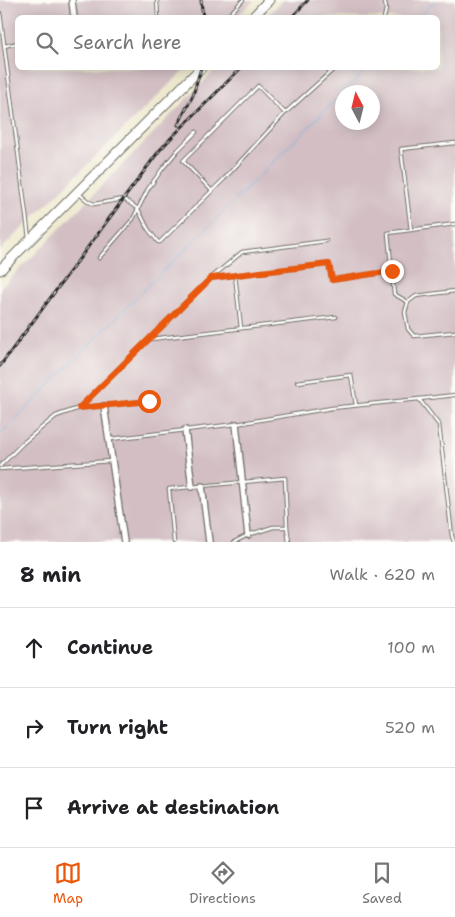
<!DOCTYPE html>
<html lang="en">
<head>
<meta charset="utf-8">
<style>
	:root { --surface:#fff; --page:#f2f2f2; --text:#202124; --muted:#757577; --line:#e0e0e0; --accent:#ea580c }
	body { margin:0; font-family:"Shantell Sans",sans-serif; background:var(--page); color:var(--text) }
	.compass { position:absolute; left:335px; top:85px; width:45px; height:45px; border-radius:50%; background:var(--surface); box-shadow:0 2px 12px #0003; rotate:353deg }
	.stop { position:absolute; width:15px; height:15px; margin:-11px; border:4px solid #ea580c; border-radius:50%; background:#fff }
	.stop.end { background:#ea580c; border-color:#fff; box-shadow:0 1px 5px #0008 }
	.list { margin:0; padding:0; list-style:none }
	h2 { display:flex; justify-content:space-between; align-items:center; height:65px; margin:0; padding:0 20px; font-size:21px }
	h2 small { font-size:16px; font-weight:400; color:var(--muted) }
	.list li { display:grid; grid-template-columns:32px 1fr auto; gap:15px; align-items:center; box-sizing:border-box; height:80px; padding:0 20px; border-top:1px solid var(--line) }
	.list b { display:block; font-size:19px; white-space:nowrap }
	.list em { font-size:16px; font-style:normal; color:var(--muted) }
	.icon { flex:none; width:28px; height:28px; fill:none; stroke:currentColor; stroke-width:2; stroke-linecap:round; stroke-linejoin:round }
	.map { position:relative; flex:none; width:455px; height:542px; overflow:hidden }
	.search { position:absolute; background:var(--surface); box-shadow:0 2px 12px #0003; left:15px; right:15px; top:15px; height:55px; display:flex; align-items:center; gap:12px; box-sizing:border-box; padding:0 18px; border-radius:8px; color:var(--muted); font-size:19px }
	.sheet { height:305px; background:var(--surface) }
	nav { display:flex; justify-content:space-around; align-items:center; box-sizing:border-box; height:70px; border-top:1px solid var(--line); background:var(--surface); font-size:14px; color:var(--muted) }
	nav a { display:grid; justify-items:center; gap:2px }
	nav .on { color:var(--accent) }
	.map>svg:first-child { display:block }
	.industrial { fill:#d2bec3; fill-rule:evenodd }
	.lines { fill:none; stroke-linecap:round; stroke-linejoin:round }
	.stream { stroke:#6fb6e6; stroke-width:1 }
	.service-casing { stroke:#6f6d64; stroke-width:4.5 }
	.minor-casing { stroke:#6f6d64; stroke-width:8 }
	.primary-casing { stroke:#6f6d64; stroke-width:11 }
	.service { stroke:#fff; stroke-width:2.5 }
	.minor { stroke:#fff; stroke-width:5.5 }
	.primary { stroke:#fff; stroke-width:9 }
	.rail-casing { stroke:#2b2b2b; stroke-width:3 }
	.rail { stroke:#fdfcf7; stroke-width:1; stroke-dasharray:4; stroke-linecap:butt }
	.route { stroke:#ea580c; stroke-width:6 }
</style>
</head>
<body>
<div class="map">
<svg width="455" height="542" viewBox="0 0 455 542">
	<rect width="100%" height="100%" fill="#fdfcf7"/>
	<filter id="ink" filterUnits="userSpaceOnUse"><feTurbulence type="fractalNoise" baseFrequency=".02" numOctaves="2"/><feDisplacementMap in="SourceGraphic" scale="10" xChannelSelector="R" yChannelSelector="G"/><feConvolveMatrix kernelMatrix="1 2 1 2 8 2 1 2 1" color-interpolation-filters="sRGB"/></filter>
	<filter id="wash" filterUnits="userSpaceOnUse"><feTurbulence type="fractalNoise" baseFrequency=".0096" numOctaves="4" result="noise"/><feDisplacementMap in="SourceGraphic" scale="20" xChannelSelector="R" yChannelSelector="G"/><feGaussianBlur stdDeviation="1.12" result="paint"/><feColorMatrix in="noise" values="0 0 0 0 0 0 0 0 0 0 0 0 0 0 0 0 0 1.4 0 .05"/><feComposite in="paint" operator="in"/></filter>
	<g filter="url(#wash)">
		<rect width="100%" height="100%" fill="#ede8cd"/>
		<g class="industrial">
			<path d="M0,0h254l-17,17 -219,1v50h168l-186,182z"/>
			<path d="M283,0h172v542h-455v-254l38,-37 179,-183h221v-50l-172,-1zM342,92h30v30h-30z"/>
		</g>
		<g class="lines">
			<g class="stream">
				<path d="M418,18l18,-18"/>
				<path d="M0,435l146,-147 61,-60 161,-160"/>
			</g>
		</g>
	</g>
	<g filter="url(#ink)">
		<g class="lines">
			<g class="service-casing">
				<g id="service">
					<path d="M157,0l1,18"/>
					<path d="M384,0c3,6 2,11 0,18"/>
					<path d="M0,13l29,225"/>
					<path d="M226,18l17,-18"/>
					<path d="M4,46l14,-3"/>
					<path d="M212,191l-29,-30 75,-75 27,27"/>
					<path d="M78,193l11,9 5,2 30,-5 14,10 10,20 10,13h2l64,-63 61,-66 50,-45"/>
					<path d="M411,230l-10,-81 54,-6"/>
					<path d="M99,258l34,-39 15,-30 15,-21 15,-18 18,-18"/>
					<path d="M235,275l6,53"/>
					<path d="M212,278l117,-14 3,16 60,-9"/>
					<path d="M455,291l-39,5 -8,6 -3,10 3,17 6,7 41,-4"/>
					<path d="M408,302l-14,-8 -6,-61 67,-9"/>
					<path d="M151,339l185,-22"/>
					<path d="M297,382l54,-7 5,30"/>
					<path d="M419,399l36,-4"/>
					<path d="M80,408l69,-7"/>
					<path d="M111,439l125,-15 96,-16 87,-9 20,26 13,111 2,6"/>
					<path d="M0,466l23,-23 33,-27 23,-8 132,-130 31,-26 84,-11"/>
					<path d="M0,469l111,-8"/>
					<path d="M174,542l-5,-53 116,-11 2,49 2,15"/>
					<path d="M234,542l14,-7 25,-8h14"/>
				</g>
			</g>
			<g class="minor-casing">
				<g id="minor">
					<path d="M72,0l2,18"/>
					<path d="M104,406l20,136"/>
					<path d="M236,424l12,111"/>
					<path d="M185,430l7,57"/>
					<path d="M202,486l7,56"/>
				</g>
			</g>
			<g class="primary-casing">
				<g id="primary">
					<path d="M252,18l17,-18"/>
					<path d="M0,270l201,-202"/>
				</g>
			</g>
			<use href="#service" class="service"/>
			<use href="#minor" class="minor"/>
			<use href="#primary" class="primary"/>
			<g class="rail-casing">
				<g id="rail">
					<path d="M201,0l2,18"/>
					<path d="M291,18l17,-18"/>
					<path d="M178,125l15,-30 8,-27"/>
					<path d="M0,366l159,-215 12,-13 70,-70"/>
				</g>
			</g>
			<use href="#rail" class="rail"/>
		</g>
	</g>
	<g class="lines" filter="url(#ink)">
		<path class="route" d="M149,401l-70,7 132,-130 118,-14 3,16 60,-9"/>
	</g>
</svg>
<svg class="compass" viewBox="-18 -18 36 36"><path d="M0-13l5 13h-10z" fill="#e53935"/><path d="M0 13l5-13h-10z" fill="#757577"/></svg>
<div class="stop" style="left:149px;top:401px"></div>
<div class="stop end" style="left:392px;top:271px"></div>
<div class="search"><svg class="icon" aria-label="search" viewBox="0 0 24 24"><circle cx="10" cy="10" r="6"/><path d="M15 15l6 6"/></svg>Search here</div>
</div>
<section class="sheet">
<h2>8 min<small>Walk · 620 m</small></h2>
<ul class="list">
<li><svg class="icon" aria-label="ahead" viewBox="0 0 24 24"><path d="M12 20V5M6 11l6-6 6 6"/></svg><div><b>Continue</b></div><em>100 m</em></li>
<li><svg class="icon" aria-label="right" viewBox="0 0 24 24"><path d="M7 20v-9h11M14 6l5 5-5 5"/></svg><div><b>Turn right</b></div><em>520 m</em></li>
<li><svg class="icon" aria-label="arrive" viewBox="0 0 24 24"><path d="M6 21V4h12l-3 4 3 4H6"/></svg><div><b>Arrive at destination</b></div></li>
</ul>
</section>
<nav>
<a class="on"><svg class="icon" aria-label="map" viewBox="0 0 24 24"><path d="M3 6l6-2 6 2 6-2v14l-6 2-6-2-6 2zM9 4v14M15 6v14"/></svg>Map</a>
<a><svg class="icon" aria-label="directions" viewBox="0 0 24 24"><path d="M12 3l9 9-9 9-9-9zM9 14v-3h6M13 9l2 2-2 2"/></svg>Directions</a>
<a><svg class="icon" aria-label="saved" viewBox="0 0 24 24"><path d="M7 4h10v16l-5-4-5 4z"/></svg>Saved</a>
</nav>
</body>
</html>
